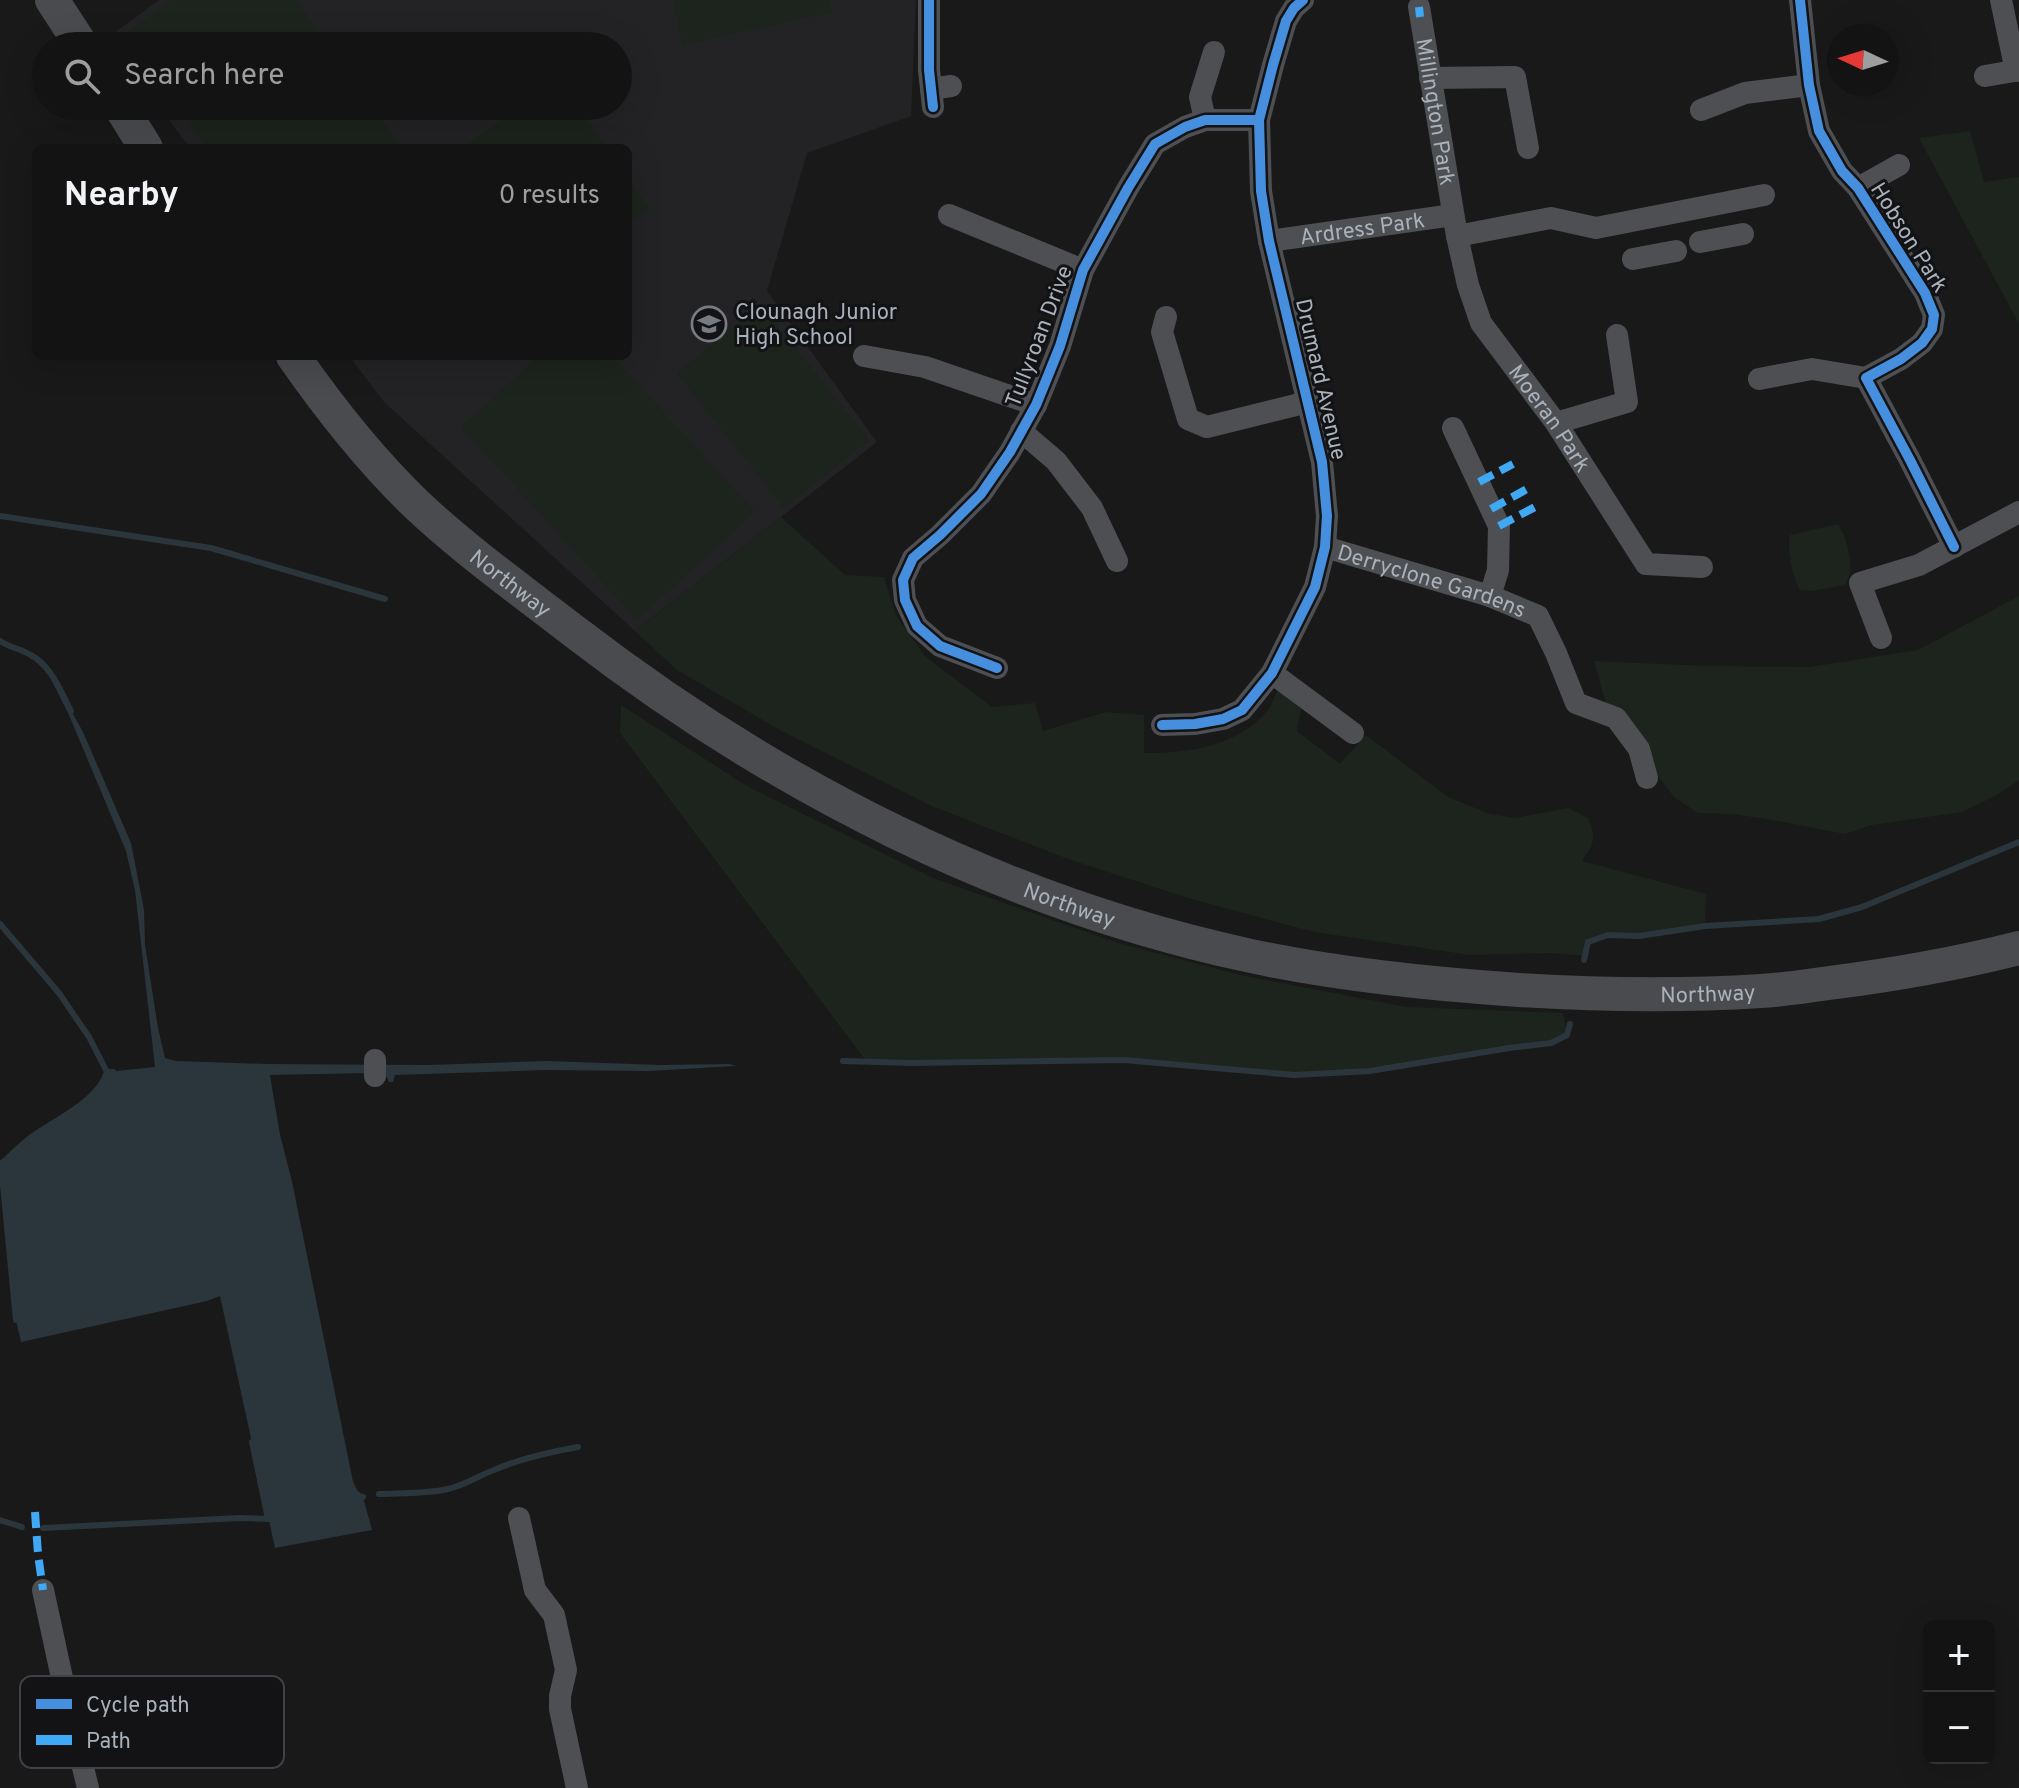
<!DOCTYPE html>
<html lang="en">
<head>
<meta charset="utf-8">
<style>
	:root { --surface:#131313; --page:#1c1c1c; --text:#f1f3f6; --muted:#9d9ea0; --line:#323233 }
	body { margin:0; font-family:Overpass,sans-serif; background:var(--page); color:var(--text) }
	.controls { position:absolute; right:24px; bottom:24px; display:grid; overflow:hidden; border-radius:12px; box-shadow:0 8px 32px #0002 }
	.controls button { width:72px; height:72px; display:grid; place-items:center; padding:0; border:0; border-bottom:2px solid var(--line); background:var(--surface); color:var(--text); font:40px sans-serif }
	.compass { position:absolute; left:1827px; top:24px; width:72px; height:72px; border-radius:50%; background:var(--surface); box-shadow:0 8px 32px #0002; rotate:274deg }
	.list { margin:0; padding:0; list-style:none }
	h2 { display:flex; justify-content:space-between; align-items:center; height:104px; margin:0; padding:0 32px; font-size:34px }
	h2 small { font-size:26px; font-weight:400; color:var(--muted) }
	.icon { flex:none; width:44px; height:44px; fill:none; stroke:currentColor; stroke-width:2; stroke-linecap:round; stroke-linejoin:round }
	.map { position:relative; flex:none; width:2019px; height:1788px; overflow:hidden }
	.search { position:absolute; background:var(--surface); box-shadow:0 8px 32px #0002; left:32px; top:32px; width:600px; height:88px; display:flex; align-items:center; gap:20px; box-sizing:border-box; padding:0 28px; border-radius:44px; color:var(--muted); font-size:30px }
	.panel { position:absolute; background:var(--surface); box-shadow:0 8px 32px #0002; left:32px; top:144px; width:600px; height:216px; border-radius:12px }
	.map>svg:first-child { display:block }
	.built { fill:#232326 }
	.green { fill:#1c241d }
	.water { fill:#2b363c }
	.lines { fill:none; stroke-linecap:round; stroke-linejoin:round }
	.stream { stroke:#2b363c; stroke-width:6 }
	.minor { stroke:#4d4f52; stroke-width:22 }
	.highway { stroke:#4a4b4f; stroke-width:34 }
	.quiet { stroke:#3fa9f5; stroke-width:8; stroke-dasharray:16 8; stroke-linecap:butt }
	.cycleway-casing { stroke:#131315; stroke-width:15 }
	.cycleway { stroke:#468fdf; stroke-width:10 }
	.labels { text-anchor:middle; stroke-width:6; stroke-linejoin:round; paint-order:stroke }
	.street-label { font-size:22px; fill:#a9b1bb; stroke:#131315 }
	.poi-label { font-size:22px; fill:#a9b1bb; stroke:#131315; text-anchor:start }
	.key { fill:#131315; stroke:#404247; stroke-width:2 }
	.key-label { font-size:22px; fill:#a9b1bb }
</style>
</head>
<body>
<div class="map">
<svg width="2019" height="1788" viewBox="0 0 2019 1788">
	<rect width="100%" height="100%" fill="#191919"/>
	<path class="built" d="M159,0h757l-5,116 -104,37 -40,138 110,151 -242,189 -251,-229 -35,-46h279v-208h-438l-32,-42h460v-60h-505l-6,-8z"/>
	<g class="green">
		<path d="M172,0h124l33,46h-196l-8,-12z"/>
		<path d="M673,0h156l3,12 -149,33z"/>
		<path d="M177,106h195l31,42h-196z"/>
		<path d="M522,106h56l29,42h-145z"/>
		<path d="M1970,131l14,51 35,-5v147l-100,-186z"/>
		<path d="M628,178l22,31 -22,15z"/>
		<path d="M761,305l108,135 -85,68 -107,-135z"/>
		<path d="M539,356h73l143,156 -118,108 -176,-193z"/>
		<path d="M781,517l64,58 39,2 12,39 30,41 66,50 43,-4 8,28 63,-19 38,3v38c45,0 92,-6 123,-42 5,-6 8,-15 11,-23l24,16 -5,27 43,33 26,-29 82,62 42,17 25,4 53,-10 20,10c9,21 6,25 -6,43l124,33 -1,32 -66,10 -31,-1 -20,7 -3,14 -32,-3 -83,2 -156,-23 -126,-34 -120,-39 -134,-52 -156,-78 -101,-59 -42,-39z"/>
		<path d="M1838,524c8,12 14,34 12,48 0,3 -3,10 -5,13l-33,6 -12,-1c-7,-12 -14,-42 -10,-55z"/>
		<path d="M2019,596v184l-22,15 -35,17 -90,13 -27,9 -78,-15 -35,-5 -34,-1 -24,-16 -66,-86 -14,-50 112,5 103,1 109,-17z"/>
		<path d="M621,705l126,81 186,92 185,65 122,32 167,32 156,6 4,22 -16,8 -42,5 -139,23 -76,4 -170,-15 -255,5 -249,-332z"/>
	</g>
	<path class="water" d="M50,673l33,59 48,111 13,67 1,35 13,83 7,30 11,3 91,3 161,1 119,-4 113,4 70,-1 5,2 -86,5 -104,-1 -150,5 -2,7h-4l-3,-7 -16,-2 -103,2 10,60 73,347c3,7 5,14 13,15l9,33 -97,18 -55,-252 -13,5 -186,41 -5,-22 -15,-156c9,-8 19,-18 29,-26 23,-17 68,-37 77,-66l48,-5 -20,-177 -9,-39 -57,-136 -18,-36z"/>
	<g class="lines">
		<g class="stream">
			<path d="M0,516l211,32 174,51"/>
			<path d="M0,641c9,6 20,8 29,13 22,11 31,36 42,57"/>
			<path d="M0,924l59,69 30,44 18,35h6"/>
			<path d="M1584,960l4,-18 20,-7 31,1 66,-10 114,-7 43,-12 157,-65"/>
			<path d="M843,1061l68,2 213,-3 170,15 76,-4 139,-23 42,-5 16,-8 3,-11"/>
			<path d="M267,1076l10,59 12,47 61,300c3,7 5,14 13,15"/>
			<path d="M16,1320l-15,-156c9,-8 19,-18 29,-26 23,-17 69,-37 77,-66"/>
			<path d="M379,1494c23,-1 47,0 69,-5 17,-4 30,-13 46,-19 27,-12 56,-18 84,-23"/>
			<path d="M0,1520l22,7"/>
			<path d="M43,1528l197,-10 28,1 -16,-77"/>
		</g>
		<g class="minor">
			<path d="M929,0v70l4,37"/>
			<path d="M1800,0l9,85 10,46 23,40 16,17 67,105 9,22 -2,14 -10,14 -21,16 -35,19 44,82 44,87"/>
			<path d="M2001,0l15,71"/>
			<path id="s1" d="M1419,7l38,229 11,49 13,38 75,100 90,141 56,3"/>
			<path d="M1985,76l34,-6"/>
			<path d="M1430,78l85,-1 13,71"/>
			<path d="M931,89l20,-3"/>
			<path d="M1701,110l44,-17 64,-8"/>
			<path d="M1205,120l-5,-23 14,-45"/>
			<path d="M1858,188l41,-23"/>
			<path d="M949,215l134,55"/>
			<path d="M1457,236l94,-18 45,10 168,-33"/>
			<path id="s2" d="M1269,241l184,-26"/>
			<path d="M1700,242l43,-8"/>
			<path d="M1633,259l43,-8"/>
			<path d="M1166,317l-4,15 26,87 19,8 101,-25"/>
			<path d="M864,356l61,11 111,38"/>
			<path d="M1759,379l53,-10 54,9"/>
			<path d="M1556,423l71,-21 -10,-67"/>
			<path d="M1453,428l46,98 -1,44 -8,26"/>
			<path d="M1021,431l35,30 36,47 25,53"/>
			<path id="s3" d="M1325,547l165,49 48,20 18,37 20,50 40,15 23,31 8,29"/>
			<path d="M1881,638l-21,-55 59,-18 100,-53"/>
			<path d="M997,668l-57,-22 -23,-20 -12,-26 -2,-20 10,-22 27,-23 41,-41 29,-42 26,-47 7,-17 17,-42 23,-76 45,-82 27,-44 30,-17 20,-7h54"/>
			<path d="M1272,673l81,60"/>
			<path d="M1162,725l33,-1 28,-5 19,-9 30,-37 43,-86 10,-40 2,-31 -5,-54 -53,-221 -8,-50 -2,-71 14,-55 13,-44 8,-13 9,-8"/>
			<path d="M375,1076v-16"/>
			<path d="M519,1518l16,72 19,25 12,55 -6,26v13l17,79"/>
			<path d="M43,1590l24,111 21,87"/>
		</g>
		<g class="highway">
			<path d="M52,0l30,46"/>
			<path d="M120,106l26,42"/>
			<path id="s4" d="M293,356c37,53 77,104 124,149 49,46 105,86 158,127 200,154 429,271 676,324 88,19 179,28 268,34 81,5 162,6 242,1 23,-1 45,-5 68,-8 64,-8 127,-19 190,-35"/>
		</g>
		<g class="quiet">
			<path d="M1419,7l1,10"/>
			<path d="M1479,482l34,-18"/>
			<path d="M1491,509l36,-20"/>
			<path d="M1499,526l38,-20"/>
			<path d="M35,1512l3,42 5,36"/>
		</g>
		<g class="cycleway-casing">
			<g id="cycleway">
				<path d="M929,0v70l4,37"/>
				<path d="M1800,0l9,85 10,46 23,40 16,17 67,105 9,22 -2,14 -10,14 -21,16 -35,19 44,82 44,87"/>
				<path d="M997,668l-57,-22 -23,-20 -12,-26 -2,-20 10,-22 27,-23 41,-41 29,-42 26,-47 7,-17 17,-42 23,-76 45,-82 27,-44 30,-17 20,-7h54"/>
				<path d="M1162,725l33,-1 28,-5 19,-9 30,-37 43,-86 10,-40 2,-31 -5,-54 -53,-221 -8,-50 -2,-71 14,-55 13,-44 8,-13 9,-8"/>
			</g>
		</g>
		<use href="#cycleway" class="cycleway"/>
	</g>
	<defs>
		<g id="school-ring" transform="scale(1.8)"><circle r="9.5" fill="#131315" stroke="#777c82" stroke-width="1.5"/><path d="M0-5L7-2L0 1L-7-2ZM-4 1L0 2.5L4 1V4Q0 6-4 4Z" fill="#777c82"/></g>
	</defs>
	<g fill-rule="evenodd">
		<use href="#school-ring" x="709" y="324"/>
	</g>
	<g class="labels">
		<g class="street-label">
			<text dy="8" stroke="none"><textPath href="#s1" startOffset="106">Millington Park</textPath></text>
			<text dy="8" stroke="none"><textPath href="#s2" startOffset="94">Ardress Park</textPath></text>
			<text transform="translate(1910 237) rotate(58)" y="8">Hobson Park</text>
			<text transform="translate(1038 336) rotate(-69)" y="8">Tullyroan Drive</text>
			<text transform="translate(1322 379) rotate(77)" y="8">Drumard Avenue</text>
			<text dy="8" stroke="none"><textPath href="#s1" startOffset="440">Moeran Park</textPath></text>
			<text dy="8" stroke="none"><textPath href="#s3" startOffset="112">Derryclone Gardens</textPath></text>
			<text dy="8" stroke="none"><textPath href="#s4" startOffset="316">Northway</textPath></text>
			<text dy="8" stroke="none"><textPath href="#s4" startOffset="964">Northway</textPath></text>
			<text dy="8" stroke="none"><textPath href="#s4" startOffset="1612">Northway</textPath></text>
		</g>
		<g class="poi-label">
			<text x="735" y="319">Clounagh Junior<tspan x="735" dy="25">High School</tspan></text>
		</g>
	</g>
	<rect x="20" y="1676" width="264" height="92" rx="12" class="key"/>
	<rect x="36" y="1699" width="36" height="10" fill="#468fdf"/>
	<rect x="36" y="1735" width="36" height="10" fill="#3fa9f5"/>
	<g class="key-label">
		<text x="86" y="1712">Cycle path</text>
		<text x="86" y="1748">Path</text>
	</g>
</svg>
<div class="controls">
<button>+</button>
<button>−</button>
</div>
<svg class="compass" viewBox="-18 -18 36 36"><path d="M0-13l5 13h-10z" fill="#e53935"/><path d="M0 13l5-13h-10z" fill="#9d9ea0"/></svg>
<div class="search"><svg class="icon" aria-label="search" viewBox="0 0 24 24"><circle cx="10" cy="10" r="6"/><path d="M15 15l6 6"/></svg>Search here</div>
<section class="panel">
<h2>Nearby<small>0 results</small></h2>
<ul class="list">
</ul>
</section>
</div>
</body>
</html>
